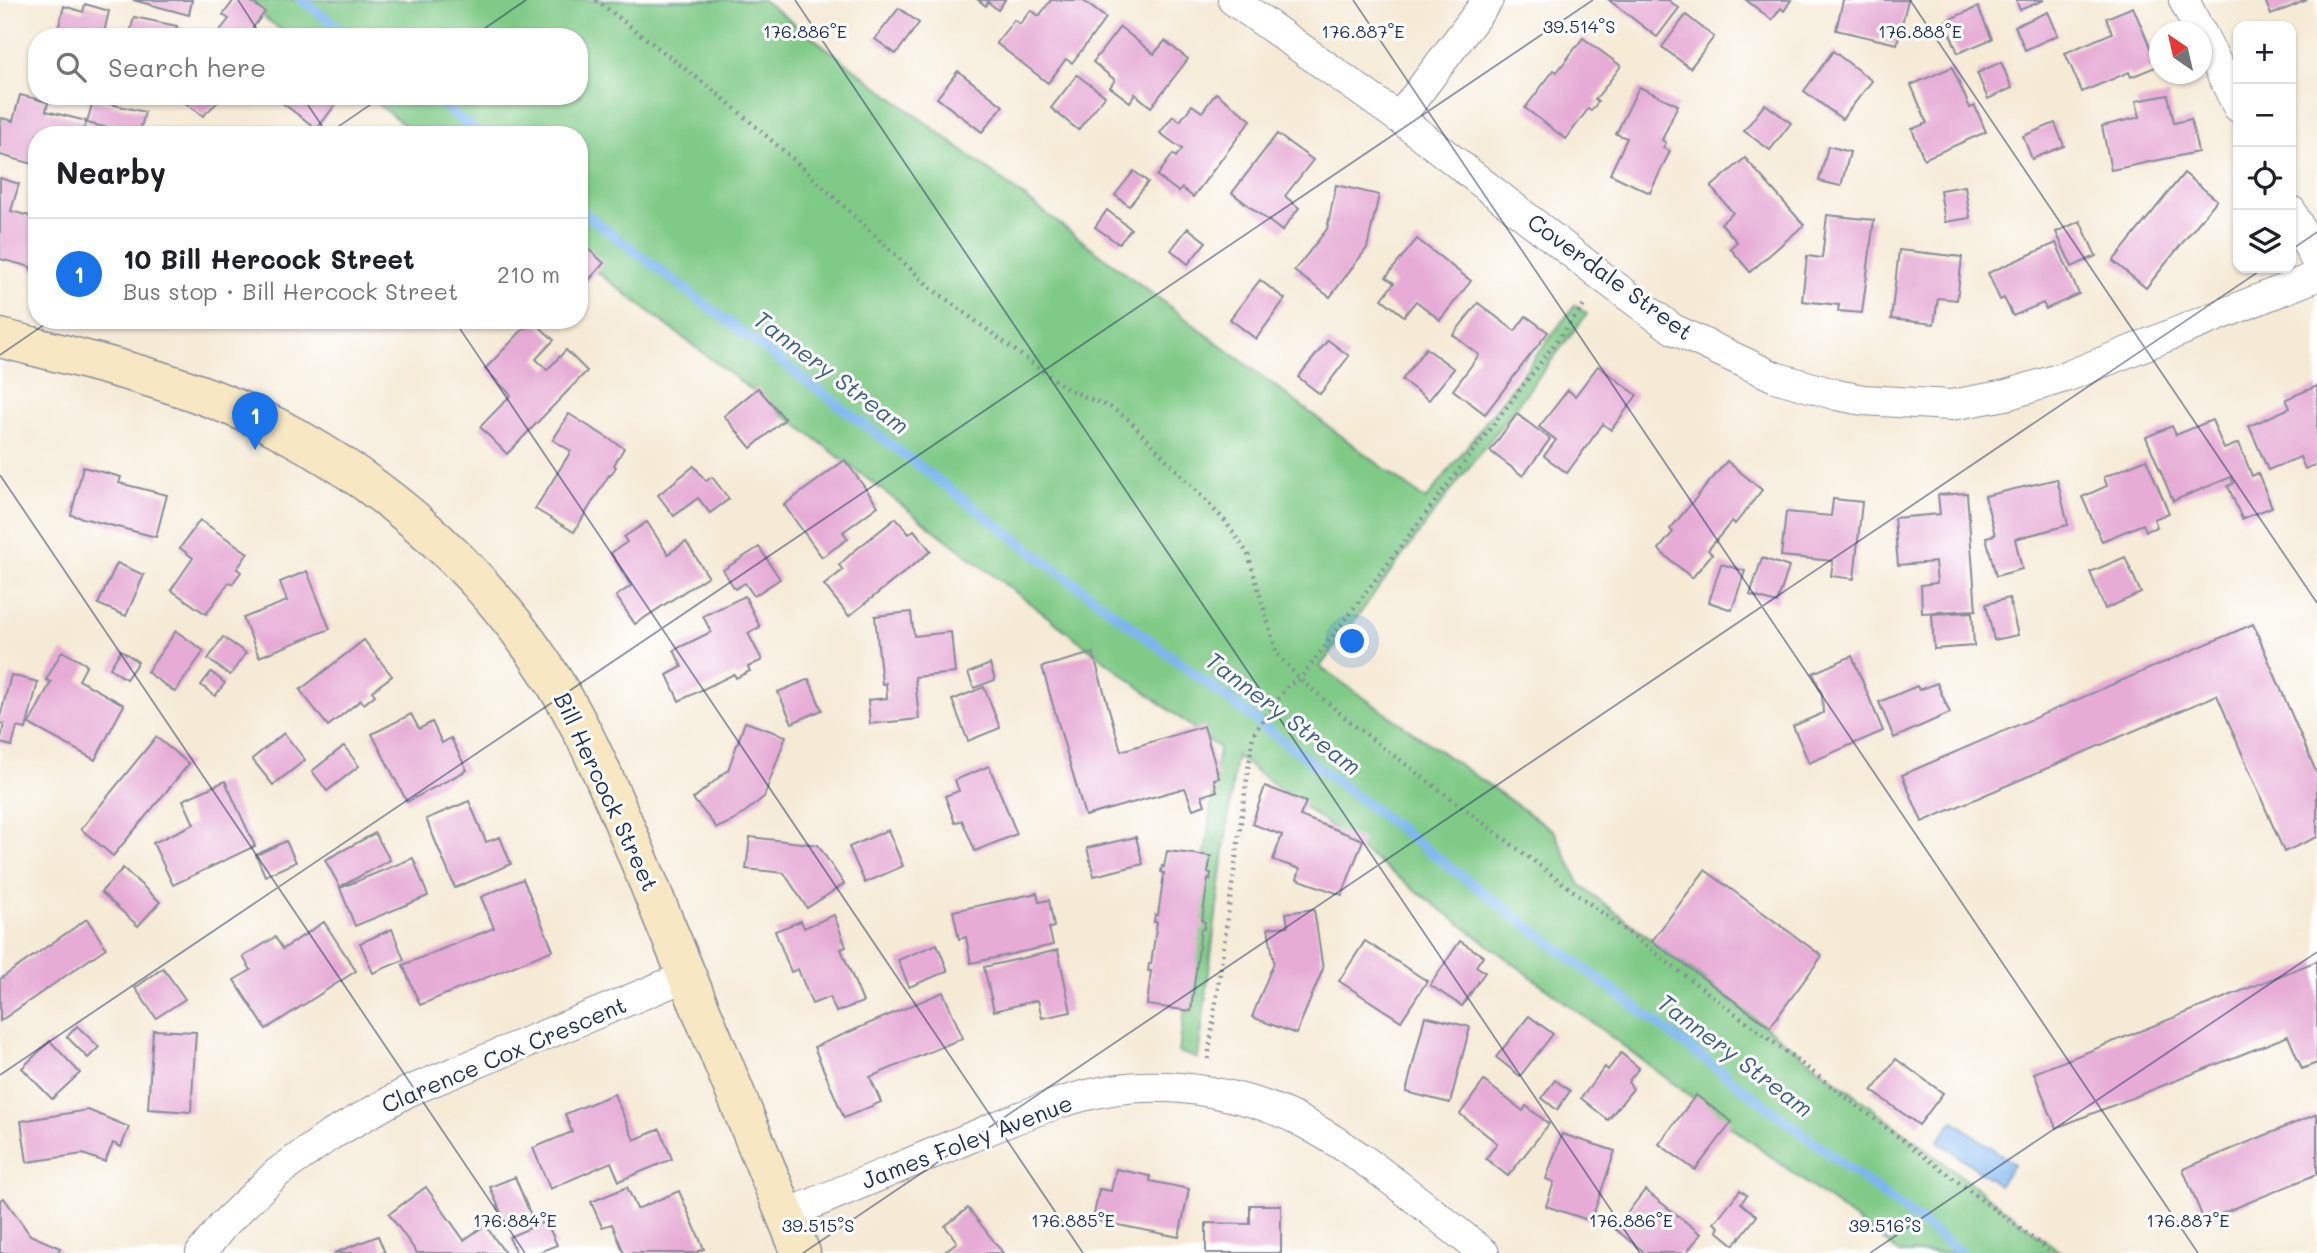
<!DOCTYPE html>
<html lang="en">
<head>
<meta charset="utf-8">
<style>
	:root { --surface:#fff; --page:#f2f2f2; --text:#202124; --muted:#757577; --line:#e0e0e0; --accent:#1a73e8 }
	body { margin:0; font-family:Mali,sans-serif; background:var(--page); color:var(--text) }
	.controls { position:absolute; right:21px; top:21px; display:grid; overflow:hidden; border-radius:14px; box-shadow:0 2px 5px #0004 }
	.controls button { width:63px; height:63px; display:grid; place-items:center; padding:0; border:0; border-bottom:2px solid var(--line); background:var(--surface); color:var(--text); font:35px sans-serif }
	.compass { position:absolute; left:2149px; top:21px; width:63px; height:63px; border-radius:50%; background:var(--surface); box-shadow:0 2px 5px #0004; rotate:326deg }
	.you { position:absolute; left:1353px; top:642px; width:24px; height:24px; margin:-18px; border:5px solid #fff; border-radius:50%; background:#1a73e8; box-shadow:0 0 0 10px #1a73e833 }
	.badge { display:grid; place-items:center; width:46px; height:46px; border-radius:50%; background:var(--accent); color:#fff; font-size:23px; font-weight:700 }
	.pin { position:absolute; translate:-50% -58px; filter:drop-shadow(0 2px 4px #0008) }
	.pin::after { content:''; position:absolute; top:37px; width:24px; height:21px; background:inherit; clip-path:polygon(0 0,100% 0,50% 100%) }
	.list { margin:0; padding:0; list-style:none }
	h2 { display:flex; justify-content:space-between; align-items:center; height:91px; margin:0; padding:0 28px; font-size:30px }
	h2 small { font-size:23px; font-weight:400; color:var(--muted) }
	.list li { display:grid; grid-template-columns:46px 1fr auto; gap:21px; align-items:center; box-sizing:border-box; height:112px; padding:0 28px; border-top:2px solid var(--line) }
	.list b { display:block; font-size:26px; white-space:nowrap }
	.list p { margin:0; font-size:23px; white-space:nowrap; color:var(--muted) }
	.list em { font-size:23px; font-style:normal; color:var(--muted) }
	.icon { flex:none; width:38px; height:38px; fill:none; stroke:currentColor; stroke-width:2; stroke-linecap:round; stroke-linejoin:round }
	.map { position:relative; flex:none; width:2317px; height:1253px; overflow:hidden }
	.search { position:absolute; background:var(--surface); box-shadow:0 2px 5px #0004; left:28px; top:28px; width:560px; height:77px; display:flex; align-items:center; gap:18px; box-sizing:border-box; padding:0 24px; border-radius:28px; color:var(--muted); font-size:26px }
	.panel { position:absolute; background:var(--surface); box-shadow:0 2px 5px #0004; left:28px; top:126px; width:560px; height:203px; border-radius:28px }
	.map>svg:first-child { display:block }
	.green { fill:#80ca87; stroke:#4e7c72; stroke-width:2 }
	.water { fill:#7db6ee; stroke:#4c72a6; stroke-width:2 }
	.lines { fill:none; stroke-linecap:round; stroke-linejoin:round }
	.stream { stroke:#7db6ee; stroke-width:10 }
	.building { fill:#e6acd5 }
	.street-casing { stroke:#888c9a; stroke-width:32 }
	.secondary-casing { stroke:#888c9a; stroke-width:41 }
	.path { stroke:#888c9a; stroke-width:4.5; stroke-dasharray:2 5; stroke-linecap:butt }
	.street { stroke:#fff; stroke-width:30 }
	.secondary { stroke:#f7e8c3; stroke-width:38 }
	.ticks { fill:none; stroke:#1b2f5e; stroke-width:2; stroke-opacity:0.45 }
	.labels { text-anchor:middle; stroke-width:6; stroke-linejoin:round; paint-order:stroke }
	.street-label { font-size:23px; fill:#1b2f5e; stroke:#fff }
	.water-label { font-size:24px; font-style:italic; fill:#3d5e90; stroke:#fff }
	.ticks-label { font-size:18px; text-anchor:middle; fill:#1b2f5e; stroke:#fff; stroke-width:6; stroke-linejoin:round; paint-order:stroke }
</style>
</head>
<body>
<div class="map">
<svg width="2317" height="1253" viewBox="0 0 2317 1253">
	<rect width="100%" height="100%" fill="#fff"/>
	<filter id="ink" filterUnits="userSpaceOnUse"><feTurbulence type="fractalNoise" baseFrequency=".0143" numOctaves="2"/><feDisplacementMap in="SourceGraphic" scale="14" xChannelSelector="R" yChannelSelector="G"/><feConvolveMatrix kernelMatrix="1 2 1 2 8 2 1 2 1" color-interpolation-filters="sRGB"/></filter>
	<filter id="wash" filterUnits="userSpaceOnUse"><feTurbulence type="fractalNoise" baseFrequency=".00686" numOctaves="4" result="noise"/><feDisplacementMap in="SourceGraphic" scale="28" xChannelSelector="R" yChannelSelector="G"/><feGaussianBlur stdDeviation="1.57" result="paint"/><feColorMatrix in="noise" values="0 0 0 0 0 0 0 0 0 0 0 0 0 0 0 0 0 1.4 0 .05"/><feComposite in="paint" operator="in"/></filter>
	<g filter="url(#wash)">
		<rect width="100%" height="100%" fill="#f5ead5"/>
		<path class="green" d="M242,0h521l663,500 149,-195 12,9 -150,195 -117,158 234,164 26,54 482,368h-162l-664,-497 -38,303 -19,-7 40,-304 -640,-490v-123h-161l-51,-39h212v-59h-289z"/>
		<path class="water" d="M1954,1121l60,43 -15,21 -61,-44z"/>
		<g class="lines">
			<g class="stream">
				<path d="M302,0l49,37"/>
				<path d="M430,96l51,39"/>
				<path d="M579,209l1382,1044"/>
			</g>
		</g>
		<g id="blocks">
			<g class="building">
				<path d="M133,0h59l-3,15z"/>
				<path d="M234,0h15l16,12 -14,18 8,7h-44l14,-18 -6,-4z"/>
				<path d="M978,0h27l-7,10 -10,-8 -2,4z"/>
				<path d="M1051,0h31l24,18 -34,45 -6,-4 -18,24 -52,-40 18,-23 6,4 11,-14 8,6z"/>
				<path d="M1609,0h59l11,8 -22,29z"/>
				<path d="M1746,0h45l-7,11 -3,-3 -9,12z"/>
				<path d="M1843,0h65l-11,44 -61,-14z"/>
				<path d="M2016,0h28l-24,10z"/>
				<path d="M2265,0h42l-36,15z"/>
				<path d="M85,4l24,7 -6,26h-47l8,-31 19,6z"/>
				<path d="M1978,7l14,32 -34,14 -13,-32z"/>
				<path d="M2133,7l25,59 -27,11 -2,-5 -47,20 -17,-39 47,-20 -6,-15z"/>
				<path d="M899,8l20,15 -23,31 -21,-15z"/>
				<path d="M2048,12l10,23 -33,15 -10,-24z"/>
				<path d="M1686,15l28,22 -24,31 -28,-21z"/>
				<path d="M134,17l43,9 -1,2 12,3 -1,6h-58z"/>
				<path d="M1120,27l34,27 11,-13 23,18 -37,48 -16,-13 -5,8 -20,-15 5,-7 -22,-18z"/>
				<path d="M1583,38l38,28 -26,34 3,2 -7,9 -3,-2 -22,30 -41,-31 29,-38 3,2z"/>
				<path d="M1833,51l39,30 -30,38 -38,-28z"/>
				<path d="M2001,62l11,26 -24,11 -11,-26z"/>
				<path d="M1952,67l18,41 5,-2 11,26 -62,27 -12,-30 15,-6 -16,-38z"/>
				<path d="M958,71l45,35 -21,26 -45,-34z"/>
				<path d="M1077,75l28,21 -27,34 -27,-22z"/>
				<path d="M1639,87l39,18 -16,35 4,3 -3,5 7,3 -20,42 -40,-19 17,-36 -11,-4z"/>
				<path d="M1216,93l35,27 -58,77 -11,-9 -3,4 -22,-16 16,-22 3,3 6,-8 -22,-16 13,-17 7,5 12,-16 10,7z"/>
				<path d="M20,95l28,7 -2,9 40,10 -4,14h-45v30l-37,-10v-28l2,-9 11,3z"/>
				<path d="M2168,95l6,28 17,-4 7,33 -87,18 -9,-44 38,-9 -4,-16z"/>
				<path d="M186,96h38l-21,20 -19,-14z"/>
				<path d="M273,96h67l1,1 -24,32z"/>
				<path d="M93,100l52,12 -6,23 -52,-12z"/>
				<path d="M1765,104l26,19 -21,27 -26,-19z"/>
				<path d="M2055,123l9,23 -32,13 -9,-23z"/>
				<path d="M1277,134l36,26 -28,36 14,12 -17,23 -50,-38z"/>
				<path d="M1828,146l22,6 -9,34 -22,-5z"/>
				<path d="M1745,158l59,67 -54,47 -20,-24 7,-6 -16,-19 12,-10 -22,-26z"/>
				<path d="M1134,171l14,11 -19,24 -14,-11z"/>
				<path d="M2184,173l33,27 -71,88 -33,-27z"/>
				<path d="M0,178l19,6 -8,27 26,7v54l-6,-2v-3l-31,-8z"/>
				<path d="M1336,185l43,10 -12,53 -37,49 -36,-26 33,-42z"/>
				<path d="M1965,186l5,32 -25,4 -5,-32z"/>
				<path d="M1107,210l24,19 -12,15 -24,-17z"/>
				<path d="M1827,215l47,5 -12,93 -24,-2 1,-6 -37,-4 5,-45 15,2z"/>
				<path d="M2080,221l16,35 -24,11 -16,-35z"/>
				<path d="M1188,228l18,14 -18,22 -17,-14z"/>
				<path d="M1417,239l54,42 -31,39 -24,-19 -12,15 -22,-17 12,-16 -8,-6z"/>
				<path d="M2056,243l23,51 -33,15 -3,-6 -30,13 -9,-18 -4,2 -12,-27z"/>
				<path d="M587,248l17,15 -22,25 -3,-3v-29z"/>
				<path d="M1899,250l63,7 -5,43 -19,-2 -4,26 -43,-5z"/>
				<path d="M1260,280l25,19 -29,40 -26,-20z"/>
				<path d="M1478,303l37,28 11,-15 22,16 -63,82 -32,-24 26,-35 -26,-20z"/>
				<path d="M532,320l22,20 -18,19 11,11 19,-20 21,21 -80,83 -27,-27 31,-32 -26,-26z"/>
				<path d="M1328,340l21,16 -29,38 -22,-17z"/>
				<path d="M1426,348l28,21 -25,31 -27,-20z"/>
				<path d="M1598,366l39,29 -26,35 -8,-6 -36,49 -23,-17 12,-16 -17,-13 29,-37 7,6z"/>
				<path d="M2317,386v78l-12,5 -5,-12 -32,13 -19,-44 41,-18 -4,-9z"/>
				<path d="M758,388l27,31 -34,29 -27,-32z"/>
				<path d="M569,414l55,34 -10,17 2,2 -6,9 -1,-1 -35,57 -39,-23 36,-58 -18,-11z"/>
				<path d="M1517,414l33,25 -27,37 -33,-25z"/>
				<path d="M2212,420l12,29 15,-6 13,33 6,-3 14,34 -30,12 -14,-33 6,-3 -3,-6 -58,24 -27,-64 26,-11 4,9z"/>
				<path d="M2146,459l23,54 -15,6 3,8 -11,4 -3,-7 -41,17 -20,-44 25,-11 -3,-9z"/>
				<path d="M845,460l33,46 -35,26 5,7 -26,18 -38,-52z"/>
				<path d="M1727,461l35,29 -27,34 -3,-3 -24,29 4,4 -20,24 -31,-26 -2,-3 14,-17 -3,-3z"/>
				<path d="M694,466l12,15 6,-4 17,22 -19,14 -12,-15 -24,18 -16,-21z"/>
				<path d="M83,467l38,10 -2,6 48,12 -11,42 -85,-22z"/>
				<path d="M2057,479l11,46 -53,14 7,30 -26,7 -10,-39 9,-2 -10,-39z"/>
				<path d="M1967,493l9,117 -54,3 -1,-28 16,-2 -2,-21 -37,3 -4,-47 46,-4 -2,-19z"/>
				<path d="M1833,499l29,3 -8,77 -23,-3 2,-15 -52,-5 5,-44 45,4z"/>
				<path d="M896,518l13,16 5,-4 17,21 -82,65 -25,-31 19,-15 -4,-5 14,-13z"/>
				<path d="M200,520l48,33 -11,16 4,3 -9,12 -3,-2 -23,32 -35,-24 22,-32 -13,-10z"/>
				<path d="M647,522l21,32 18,-12 22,34 -73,48 -19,-28 15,-10 -20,-33 16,-11 -3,-5z"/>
				<path d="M759,547l21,32 -26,17 -9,-13 -10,6 -12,-19z"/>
				<path d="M2125,557l16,36 -36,16 -15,-37z"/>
				<path d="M1762,558l27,9 -12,36 -27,-8z"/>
				<path d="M117,563l27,12 -18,41 -28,-12z"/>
				<path d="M1721,564l24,7 -13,39 -23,-8z"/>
				<path d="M307,571l23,58 -71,28 -16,-39 44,-17 -7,-19z"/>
				<path d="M745,596l15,31 -12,6 14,27 -14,7 2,4 -14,7 -2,-4 -55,27 -12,-26 15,-8 -8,-17 37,-18 -8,-16z"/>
				<path d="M2009,598l9,37 -24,5 -8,-36z"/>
				<path d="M911,612l3,24 37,-4 4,41 -40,4 4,42 -49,5 -2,-24 19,-2 -1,-15 -4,1 -7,-68z"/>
				<path d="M1972,612l2,34 -40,3 -2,-35z"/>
				<path d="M2253,624l64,150v63l-33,15 -67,-157 -295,127 -20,-47z"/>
				<path d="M176,631l28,20 -29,41 -28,-20z"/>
				<path d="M223,637l23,16 -16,22 -22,-16z"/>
				<path d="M364,640l28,36 -20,15 3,4 -11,9 -3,-4 -33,26 -28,-36z"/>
				<path d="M121,650l17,12 -12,17 -16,-11z"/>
				<path d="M62,651l25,14 -8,15 45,25 -29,55 -66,-36 22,-42 -5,-2z"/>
				<path d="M1093,653l28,98 83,-25 15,52 -5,1 3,12 -15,5 3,9 -12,4 -8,-21 -100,28 -43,-149z"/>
				<path d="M1852,656l31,75 -74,32 -16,-37 30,-13 -1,-19 -9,-21z"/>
				<path d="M990,664l5,16 -21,8 -6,-15z"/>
				<path d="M211,672l14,11 -10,13 -14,-11z"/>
				<path d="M11,675l27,7 -12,47 -9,-2 -5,19 -12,-3 4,-19 -4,-1v-6z"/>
				<path d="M809,679l13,31 -30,13 -14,-31z"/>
				<path d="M1937,683l13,30 -56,25 -15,-36 38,-16 2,4z"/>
				<path d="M984,687l16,41 -32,13 -16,-41z"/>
				<path d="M411,714l8,15 13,-7 10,21 9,-5 16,32 -60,32 -35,-68z"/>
				<path d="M745,722l41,14 -22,61 -29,23 -18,8 -24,-29 35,-29z"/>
				<path d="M284,733l21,27 -32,25 -21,-26z"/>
				<path d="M156,737l33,27 -76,92 -32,-27z"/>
				<path d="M344,746l15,20 -32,25 -15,-20z"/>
				<path d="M989,766l28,68 -42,17 -13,-31 -7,3 -10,-27 14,-5 -4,-11z"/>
				<path d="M225,781l30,65 -82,39 -20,-42 41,-19 -11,-24z"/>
				<path d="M1265,786l41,16 -6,14 63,24 -21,55 -45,-16 3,-10 -27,-9 9,-25 -30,-11z"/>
				<path d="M469,801l17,41 14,-5 11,27 -56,24 -29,-69z"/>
				<path d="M888,830l15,36 -38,17 -16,-36z"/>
				<path d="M375,833l15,27 -50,27 -15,-27z"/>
				<path d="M750,837l68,8 26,39 -37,24 -23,-35 -38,-4z"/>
				<path d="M1136,837l7,27 -49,12 -7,-28z"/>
				<path d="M286,841l10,21 -31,14 -9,-21z"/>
				<path d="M1167,851l44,5 -3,17h3l-1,7 -2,-1 -6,42 3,1 -1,7h-3l-10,82 -44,-6 4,-34h-3l1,-7h2l6,-42h-3l1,-7h3l6,-42 -3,-1 1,-6 2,1z"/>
				<path d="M413,858l15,38 -73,30 -15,-38z"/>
				<path d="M123,868l37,34 -22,24 -37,-34z"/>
				<path d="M1705,870l117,86 -52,71 -118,-86z"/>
				<path d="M523,879l30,71 -133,55 -17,-40 91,-37 -13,-31z"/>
				<path d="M1037,893l2,9 10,-2 5,27 -5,1 4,17 -82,18 -5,-26 -7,2 -6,-28z"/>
				<path d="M1314,909l9,60 -27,65 -44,-17 22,-55 -6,-34 20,-2 -2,-13z"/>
				<path d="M834,915l12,32 -5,2 22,53 -27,10 -6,-15 -18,7 -14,-35 -7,3 -16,-41 26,-10 3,7z"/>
				<path d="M87,919l19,29 -106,73v-42z"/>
				<path d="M324,922l32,49 -90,58 -32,-49 17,-10 -8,-13 32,-20 8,12z"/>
				<path d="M392,929l12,31 -31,13 -13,-30z"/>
				<path d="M1365,941l62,40 -26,40 -62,-40z"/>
				<path d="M1460,941l23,15 -7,10 9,6 -23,34 -32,-21z"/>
				<path d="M937,944l11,27 -39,16 -11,-27z"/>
				<path d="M1058,950l13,62 -29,6 -4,-18 -44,11 -10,-44z"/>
				<path d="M2317,961v102l-15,6 -14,-33 -232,92 -22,-55z"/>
				<path d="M163,968l22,31 -29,19 -21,-30z"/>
				<path d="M943,992l20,46 -93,39 11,25 -37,16 -30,-71z"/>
				<path d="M1425,1016l45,11 -20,76 -44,-11z"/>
				<path d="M1529,1016l24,18 -33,42 -24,-19z"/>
				<path d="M77,1026l22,21 -11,11 -21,-21z"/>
				<path d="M153,1030l43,2 -5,80 -43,-3z"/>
				<path d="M50,1041l30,32 -28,26 -30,-31z"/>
				<path d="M1621,1053l18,15 -11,14 5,7 -25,31 -27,-22 24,-31 3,3z"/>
				<path d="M1896,1059l47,34 -24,32 -47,-34z"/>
				<path d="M1555,1080l15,11 -13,19 -15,-12z"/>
				<path d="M1484,1081l39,30 3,-5 23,18 -41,52 -22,-17 11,-16 -37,-29z"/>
				<path d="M614,1094l20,46 26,-11 12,30 -53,22 -8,-19 -61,27 -17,-41 39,-16 -7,-18z"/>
				<path d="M1696,1095l36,27 -37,48 -36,-26z"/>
				<path d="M88,1110l41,17 -8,20 -8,-4 -8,19 -22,-8 -56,8 -6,-41z"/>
				<path d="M2317,1114v60l-113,47 -21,-52z"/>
				<path d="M1562,1134l53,17 -24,70 -45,-15 8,-24 -8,-3z"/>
				<path d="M1116,1169l34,7v5l39,8 -10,48 -86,-17 6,-31 12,2z"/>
				<path d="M515,1177l17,41 -25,9 -17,-40z"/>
				<path d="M426,1187l38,53 21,-15 20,28h-88l-28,-39z"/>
				<path d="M627,1187l10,22 42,-18 25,58 -9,4h-71l-12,-29 -10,3 -11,-25z"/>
				<path d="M1645,1190l56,44 -15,19h-44l1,-2 -28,-22z"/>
				<path d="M1740,1190l7,5 -6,8 16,13 -23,29 -17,-14 2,-4 -5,-4z"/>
				<path d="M4,1198l26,37 30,13 -2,5h-58v-53z"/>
				<path d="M1250,1205h31v48h-75v-30l44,1z"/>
				<path d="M968,1208l35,45h-60l14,-11 -12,-16z"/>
				<path d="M546,1221l11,24 -20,8h-21l-7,-16z"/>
				<path d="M378,1236l7,17h-51z"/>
			</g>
		</g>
	</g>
	<g filter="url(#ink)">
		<use href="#blocks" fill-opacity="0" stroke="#888c9a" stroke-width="2"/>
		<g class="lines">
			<g class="street-casing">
				<g id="street">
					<path d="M1233,0l166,118 205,160 69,51 102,48 62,18 26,5 88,5 55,-10 62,-19 249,-100"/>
					<path d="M2184,0l16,32"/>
					<path d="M2202,34l36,73"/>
					<path d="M1399,118l89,-118"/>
					<path d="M2291,211l26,52"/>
					<path d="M786,1215c58,-25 117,-49 176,-74 48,-20 98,-43 150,-51 62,-10 142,5 196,35 64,35 119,84 176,128"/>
					<path d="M201,1253l23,-29 53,-51 52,-37 78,-44 280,-116"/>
				</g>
			</g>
			<g class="secondary-casing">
				<path id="secondary" d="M0,338c94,24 191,45 278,90 131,69 241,176 307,309 29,58 52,119 77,179 47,112 93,225 139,337"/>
			</g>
			<g class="path">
				<path d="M596,0l127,98 70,61 138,129 136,101 43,18 19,13 96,101 23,33 29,100 23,25 55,47 697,527"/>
				<path d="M1208,1059l45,-324 35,-50 12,-6 285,-375"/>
			</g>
			<use href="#street" class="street"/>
			<use href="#secondary" class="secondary"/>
		</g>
	</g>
	<path class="ticks" d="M238,0l24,37M795,0l845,1253M1353,0l845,1253M1910,0l407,603M472,37l54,-37M302,96l26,39M326,135l57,-39M2291,250l26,-18M454,320l629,933M0,355l51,-35M0,475l525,778M0,1075l1593,-1075M803,1253l1461,-985M1870,1253l447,-301"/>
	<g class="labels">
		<g class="street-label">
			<text transform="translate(1610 277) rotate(36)" y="8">Coverdale Street</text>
			<text transform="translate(606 792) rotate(65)" y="8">Bill Hercock Street</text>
			<text transform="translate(504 1055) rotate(-23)" y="8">Clarence Cox Crescent</text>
			<text transform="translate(967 1142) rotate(-21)" y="8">James Foley Avenue</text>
		</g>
		<g class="water-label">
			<text transform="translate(831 373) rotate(37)" y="8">Tannery Stream</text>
			<text transform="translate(1283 714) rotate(37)" y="8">Tannery Stream</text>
			<text transform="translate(1735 1056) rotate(37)" y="8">Tannery Stream</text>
		</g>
	</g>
	<g class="ticks-label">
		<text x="1579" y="33">39.514°S</text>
		<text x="805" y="38">176.886°E</text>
		<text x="1363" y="38">176.887°E</text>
		<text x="1920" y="38">176.888°E</text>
		<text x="515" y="1227">176.884°E</text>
		<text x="1073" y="1227">176.885°E</text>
		<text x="1631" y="1227">176.886°E</text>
		<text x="2188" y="1227">176.887°E</text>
		<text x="818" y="1232">39.515°S</text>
		<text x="1885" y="1232">39.516°S</text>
	</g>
</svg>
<div class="controls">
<button>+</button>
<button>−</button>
<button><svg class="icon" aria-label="locate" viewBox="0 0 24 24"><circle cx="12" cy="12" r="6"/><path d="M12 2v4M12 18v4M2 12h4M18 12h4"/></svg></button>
<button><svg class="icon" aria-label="layers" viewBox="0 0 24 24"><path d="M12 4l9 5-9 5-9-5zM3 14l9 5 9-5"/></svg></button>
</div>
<svg class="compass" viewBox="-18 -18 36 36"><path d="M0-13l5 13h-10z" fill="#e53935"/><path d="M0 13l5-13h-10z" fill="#757577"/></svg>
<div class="you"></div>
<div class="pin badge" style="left:255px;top:450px">1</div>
<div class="search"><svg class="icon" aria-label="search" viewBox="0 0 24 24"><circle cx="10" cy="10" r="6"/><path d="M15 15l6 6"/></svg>Search here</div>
<section class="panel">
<h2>Nearby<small></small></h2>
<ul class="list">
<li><span class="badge">1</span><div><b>10 Bill Hercock Street</b><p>Bus stop · Bill Hercock Street</p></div><em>210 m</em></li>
</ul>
</section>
</div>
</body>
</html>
